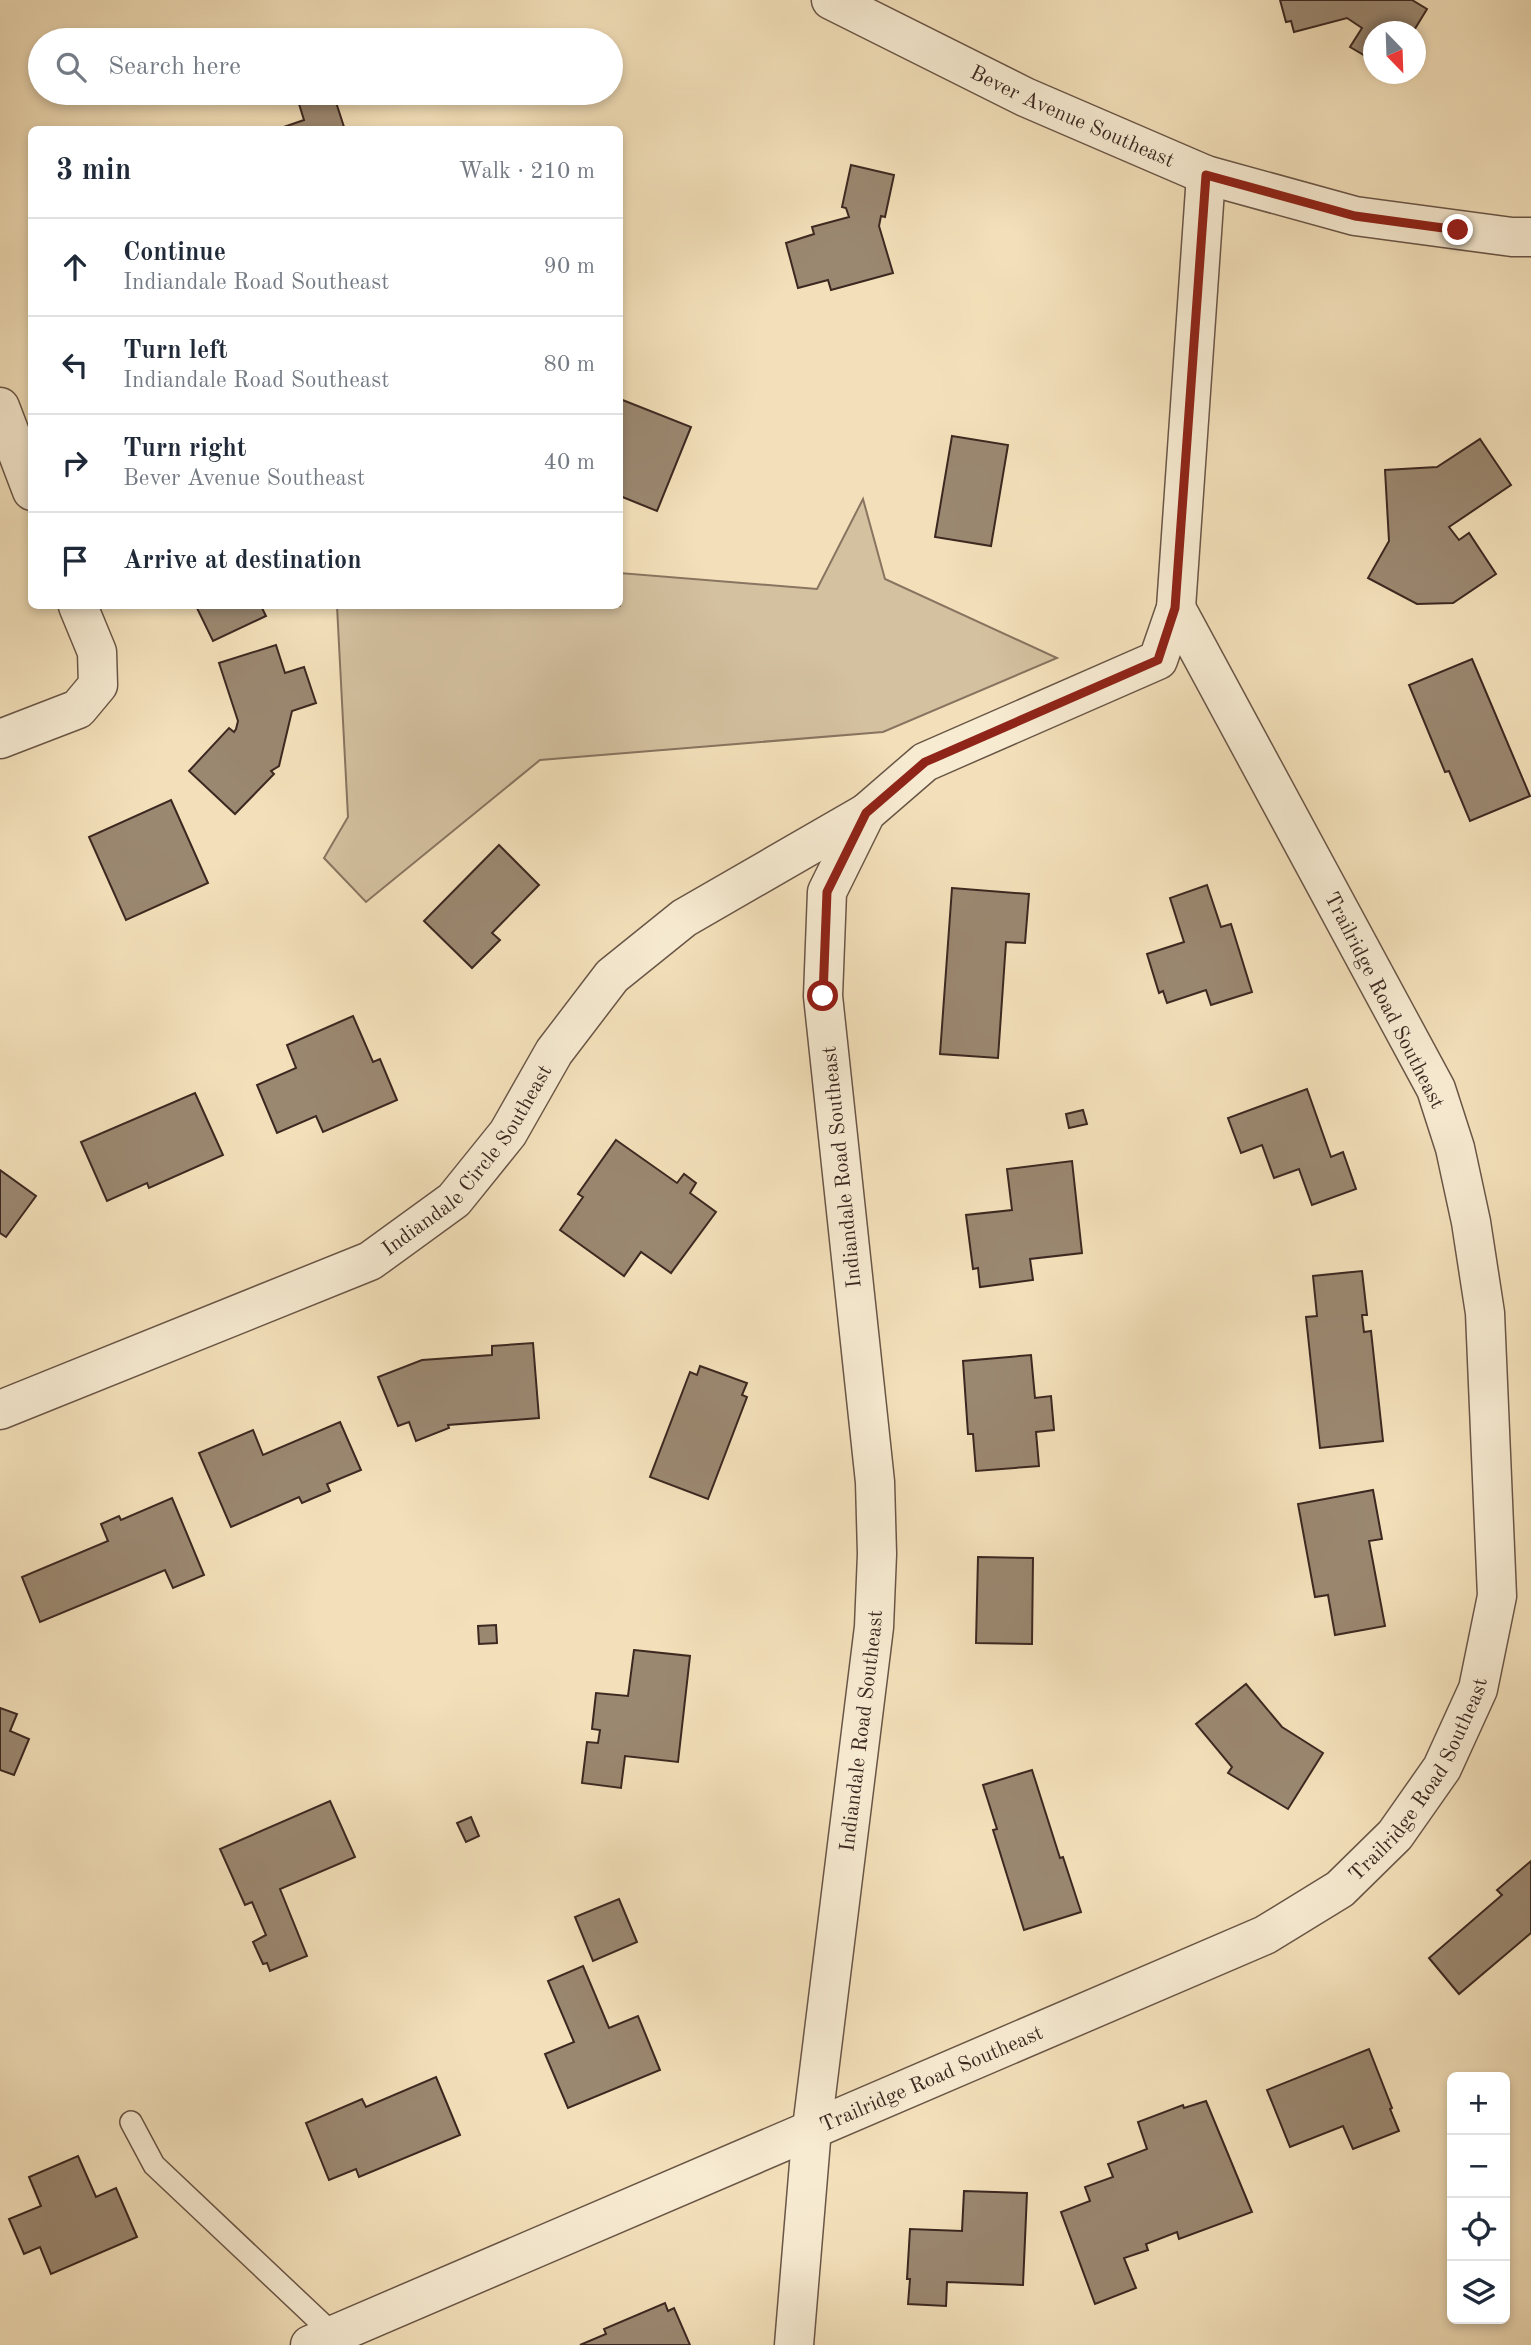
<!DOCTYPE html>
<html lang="en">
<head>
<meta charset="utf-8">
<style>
	:root { --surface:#fff; --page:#f2f2f3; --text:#1f2937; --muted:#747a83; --line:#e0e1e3 }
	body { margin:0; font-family:"Old Standard TT",serif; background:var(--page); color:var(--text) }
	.controls { position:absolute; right:21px; bottom:21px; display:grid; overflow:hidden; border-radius:10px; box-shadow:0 4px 10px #0003 }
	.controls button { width:63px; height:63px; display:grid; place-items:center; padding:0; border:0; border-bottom:2px solid var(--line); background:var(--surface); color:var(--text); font:35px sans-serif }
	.compass { position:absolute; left:1363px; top:21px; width:63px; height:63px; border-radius:50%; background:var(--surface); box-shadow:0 4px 10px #0003; rotate:157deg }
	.stop { position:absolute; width:21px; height:21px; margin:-16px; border:5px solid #8f2418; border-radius:50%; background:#fff }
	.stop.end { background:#8f2418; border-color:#fff; box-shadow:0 2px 7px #0008 }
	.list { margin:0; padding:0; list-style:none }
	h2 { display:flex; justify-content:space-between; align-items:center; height:91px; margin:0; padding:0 28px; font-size:30px }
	h2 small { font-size:23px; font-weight:400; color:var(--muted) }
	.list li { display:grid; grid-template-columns:46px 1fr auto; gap:21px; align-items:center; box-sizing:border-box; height:98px; padding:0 28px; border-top:2px solid var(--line) }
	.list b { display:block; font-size:26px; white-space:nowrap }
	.list p { margin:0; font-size:23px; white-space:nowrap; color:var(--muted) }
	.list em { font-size:23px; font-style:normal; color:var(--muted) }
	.icon { flex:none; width:38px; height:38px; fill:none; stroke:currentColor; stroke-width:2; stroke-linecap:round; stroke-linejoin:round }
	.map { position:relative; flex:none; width:1531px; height:2345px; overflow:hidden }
	.search { position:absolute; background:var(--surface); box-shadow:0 4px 10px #0003; left:28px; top:28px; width:595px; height:77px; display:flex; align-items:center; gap:18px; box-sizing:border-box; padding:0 24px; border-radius:38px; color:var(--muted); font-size:26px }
	.panel { position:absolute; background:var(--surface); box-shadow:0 4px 10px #0003; left:28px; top:126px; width:595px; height:483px; border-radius:10px }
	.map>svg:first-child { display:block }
	.green { fill:#d4c1a0; stroke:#887460; stroke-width:2 }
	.building { fill:#9b8871; stroke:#3c2821; stroke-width:2 }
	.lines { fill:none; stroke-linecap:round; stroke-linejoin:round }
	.lane-casing { stroke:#6a5647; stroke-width:24 }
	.street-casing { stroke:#6a5647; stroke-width:41 }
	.lane { stroke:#f7ebd2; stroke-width:21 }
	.street { stroke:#f7ebd2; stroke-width:38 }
	.route { stroke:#8f2418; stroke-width:9 }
	.labels { text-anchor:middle; stroke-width:6; stroke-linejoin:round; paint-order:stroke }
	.street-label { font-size:21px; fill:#3c2821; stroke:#f7ebd2 }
</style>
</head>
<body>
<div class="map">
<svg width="1531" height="2345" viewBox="0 0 1531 2345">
	<rect width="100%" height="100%" fill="#f3e0ba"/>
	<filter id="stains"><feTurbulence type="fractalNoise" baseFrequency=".00286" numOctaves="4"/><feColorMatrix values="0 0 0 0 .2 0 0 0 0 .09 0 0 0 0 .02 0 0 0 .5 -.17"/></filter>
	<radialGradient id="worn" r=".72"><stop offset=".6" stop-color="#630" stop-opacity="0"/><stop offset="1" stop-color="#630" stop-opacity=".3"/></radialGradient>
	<path class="green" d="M863,499l22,80 172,79 -174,74 -343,28 -174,142 -42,-44 24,-41 -11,-211h283v-33l197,16z"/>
	<g class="building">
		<path d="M1280,0h132l15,9 -14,23h-39v29l-24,-14 12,-19 -15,-10 -53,14 -3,-11 -5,1z"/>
		<path d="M333,93l12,37h-70l29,-10 -5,-16z"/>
		<path d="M851,165l43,10 -9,42 -4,-1 -2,10 14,47 -62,17 -3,-10 -30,8 -12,-45 28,-9 -2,-7 37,-10 -3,-9 -4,-1z"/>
		<path d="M620,399l71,28 -34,84 -37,-15z"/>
		<path d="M952,436l56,9 -17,101 -56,-9z"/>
		<path d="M1480,439l31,46 -62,42 10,13 10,-7 27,41 -43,29 -36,1 -49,-26 21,-37 -4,-71 52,-3z"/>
		<path d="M196,606h65l5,10 -53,25z"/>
		<path d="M276,645l9,28 19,-6 12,36 -24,8 -13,55 -8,5 3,3 -39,40 -46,-43 40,-43 5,4 2,-3 2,-8 -19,-58z"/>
		<path d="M1472,659l58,137 -60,25 -21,-50 -4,1 -36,-87z"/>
		<path d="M171,800l37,83 -82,37 -37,-83z"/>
		<path d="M499,845l40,40 -47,48 8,7 -28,28 -48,-47z"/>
		<path d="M1207,885l14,42 10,-3 21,68 -41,13 -5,-15 -39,13 -4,-12 -4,2 -12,-39 37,-12 -14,-44z"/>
		<path d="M952,888l77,6 -4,49 -19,-1 -8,116 -58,-4z"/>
		<path d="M353,1016l20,46 7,-3 17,41 -74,32 -7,-16 -39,17 -20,-48 39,-17 -9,-23z"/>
		<path d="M1307,1089l24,68 12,-5 13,37 -44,16 -13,-36 -25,9 -12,-33 -21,8 -13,-35z"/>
		<path d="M195,1093l28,62 -74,33 -2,-5 -40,18 -26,-59z"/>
		<path d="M1083,1110l4,14 -18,4 -3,-14z"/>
		<path d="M616,1140l61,43 7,-9 12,9 -6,10 26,19 -45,61 -30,-21 -17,24 -64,-46 23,-33 -5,-3z"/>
		<path d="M1072,1161l10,92 -52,6 3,21 -53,7 -2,-19 -5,1 -7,-54 46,-5 -5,-41z"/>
		<path d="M0,1170l36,26 -30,41 -6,-4z"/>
		<path d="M1362,1271l5,44h-5l2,17 7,-1 12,110 -63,7 -14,-131 11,-1 -4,-40z"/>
		<path d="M533,1343l6,75 -91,7 1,3 -33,13 -7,-19 -11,4 -20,-49 44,-17 70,-5v-9z"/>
		<path d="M1031,1355l4,43 16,-2 3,34 -18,2 3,34 -63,5 -3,-37h-5l-5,-73z"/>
		<path d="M700,1366l47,17 -5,12 5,2 -39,102 -58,-22 40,-105 7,3z"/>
		<path d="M340,1422l21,48 -34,14 3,7 -28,12 -3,-6 -68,30 -32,-74 54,-23 10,25z"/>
		<path d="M1373,1490l9,49 -13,2 16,85 -50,9 -7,-40 -13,2 -17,-93z"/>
		<path d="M172,1498l32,77 -31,13 -8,-18 -125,52 -18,-45 86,-36 -7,-17 18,-8 2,4z"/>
		<path d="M978,1557l55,1 -1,86 -56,-1z"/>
		<path d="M496,1625l1,18 -18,1 -1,-18z"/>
		<path d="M634,1650l56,6 -12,106 -53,-6 -4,32 -39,-5 5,-41 11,1 2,-13 -8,-1 4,-36 32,3z"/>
		<path d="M1246,1684l36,43 41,26 -35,56 -60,-36 4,-6 -36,-43z"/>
		<path d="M0,1708l17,6 -7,17 19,8 -15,36 -14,-5z"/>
		<path d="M1032,1770l28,88 3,-1 18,55 -57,18 -31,-100 4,-1 -14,-44z"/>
		<path d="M330,1801l25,56 -75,32 27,67 -37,15 -3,-8 -4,1 -10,-22 13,-7 -14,-33 -7,3 -25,-56z"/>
		<path d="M471,1817l8,19 -13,6 -9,-19z"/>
		<path d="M1531,1861v72l-72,61 -30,-36 73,-63 -5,-5z"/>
		<path d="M619,1899l18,43 -44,19 -18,-44z"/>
		<path d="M583,1966l26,62 29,-12 22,54 -92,38 -23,-54 29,-12 -26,-61z"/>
		<path d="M1369,2049l23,59 -2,1 9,22 -46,18 -10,-23 -53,21 -23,-57z"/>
		<path d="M436,2077l24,58 -101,42 -3,-8 -27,11 -23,-57 56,-24 4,8z"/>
		<path d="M1206,2101l46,111 -73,27 -2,-7 -31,12 2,6 -24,8 12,30 -41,16 -34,-92 29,-11 -5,-14 28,-10 -5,-13 39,-15 -9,-27 45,-17 1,3z"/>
		<path d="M78,2156l18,41 20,-9 21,49 -86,37 -11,-27 -16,7 -15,-35 32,-13 -12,-29z"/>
		<path d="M964,2191l63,2 -4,92 -76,-3 -1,24 -38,-2 2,-25h-3l3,-50 52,2z"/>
		<path d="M665,2303l3,8 6,-3 16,37h-110l26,-11 -2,-5z"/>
	</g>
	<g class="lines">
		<g class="lane-casing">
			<path id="lane" d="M131,2122l23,43 180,170"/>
		</g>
		<g class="street-casing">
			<g id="street">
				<path id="s1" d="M831,0l194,97 181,78 149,41 157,21h19"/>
				<path d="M0,407l32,84"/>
				<path d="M0,739l78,-30 20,-24 -1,-33 -19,-46"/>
				<path id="s2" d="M0,1410l370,-149 84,-61 54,-67 46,-81 58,-76 72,-58 182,-105"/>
				<path id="s3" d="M310,2345l955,-410 75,-46 55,-54 47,-67 36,-79 19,-93 -12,-283 -14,-91 -16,-74 -19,-59 -260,-481"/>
				<path id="s4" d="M794,2345l18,-217 62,-501 3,-73 -2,-72 -52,-486 4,-104 39,-79 59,-51 233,-102 18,-52 30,-433"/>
			</g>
		</g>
		<use href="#lane" class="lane"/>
		<use href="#street" class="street"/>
	</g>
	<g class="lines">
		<path class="route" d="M823,996l4,-104 39,-79 59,-51 233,-102 17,-52 31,-433 149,41 103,14"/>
	</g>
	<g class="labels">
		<g class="street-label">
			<text dy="7" stroke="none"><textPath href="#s1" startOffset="268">Bever Avenue Southeast</textPath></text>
			<text transform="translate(1385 1000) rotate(63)" y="7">Trailridge Road Southeast</text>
			<text dy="7" stroke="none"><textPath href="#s2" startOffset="541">Indiandale Circle Southeast</textPath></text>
			<text transform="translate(841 1167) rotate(-96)" y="7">Indiandale Road Southeast</text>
			<text dy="7" stroke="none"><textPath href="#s4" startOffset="618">Indiandale Road Southeast</textPath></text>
			<text dy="7" stroke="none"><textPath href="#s3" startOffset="1264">Trailridge Road Southeast</textPath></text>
			<text dy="7" stroke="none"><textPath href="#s3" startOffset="676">Trailridge Road Southeast</textPath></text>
		</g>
	</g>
	<rect width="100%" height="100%" filter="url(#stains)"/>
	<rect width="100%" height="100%" fill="url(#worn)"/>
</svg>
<div class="controls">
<button>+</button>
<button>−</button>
<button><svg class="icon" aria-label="locate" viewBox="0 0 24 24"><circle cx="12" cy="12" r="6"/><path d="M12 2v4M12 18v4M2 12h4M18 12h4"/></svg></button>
<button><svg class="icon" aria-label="layers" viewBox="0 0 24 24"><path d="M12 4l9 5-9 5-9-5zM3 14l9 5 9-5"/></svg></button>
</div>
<svg class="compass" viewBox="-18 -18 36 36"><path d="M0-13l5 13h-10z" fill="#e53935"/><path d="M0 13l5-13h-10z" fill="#747a83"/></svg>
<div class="stop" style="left:823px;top:996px"></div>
<div class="stop end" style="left:1458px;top:230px"></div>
<div class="search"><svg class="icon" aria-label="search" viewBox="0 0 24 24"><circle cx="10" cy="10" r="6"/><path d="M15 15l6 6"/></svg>Search here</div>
<section class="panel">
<h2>3 min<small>Walk · 210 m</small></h2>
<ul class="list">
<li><svg class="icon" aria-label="ahead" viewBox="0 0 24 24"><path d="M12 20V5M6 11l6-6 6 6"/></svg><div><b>Continue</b><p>Indiandale Road Southeast</p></div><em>90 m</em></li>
<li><svg class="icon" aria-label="left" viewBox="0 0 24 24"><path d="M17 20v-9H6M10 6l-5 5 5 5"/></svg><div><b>Turn left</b><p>Indiandale Road Southeast</p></div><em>80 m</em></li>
<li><svg class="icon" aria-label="right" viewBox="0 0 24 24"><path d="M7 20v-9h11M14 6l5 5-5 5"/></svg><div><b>Turn right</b><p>Bever Avenue Southeast</p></div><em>40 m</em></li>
<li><svg class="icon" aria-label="arrive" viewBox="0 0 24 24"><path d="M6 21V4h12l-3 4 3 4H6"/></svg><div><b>Arrive at destination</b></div></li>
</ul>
</section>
</div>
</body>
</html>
